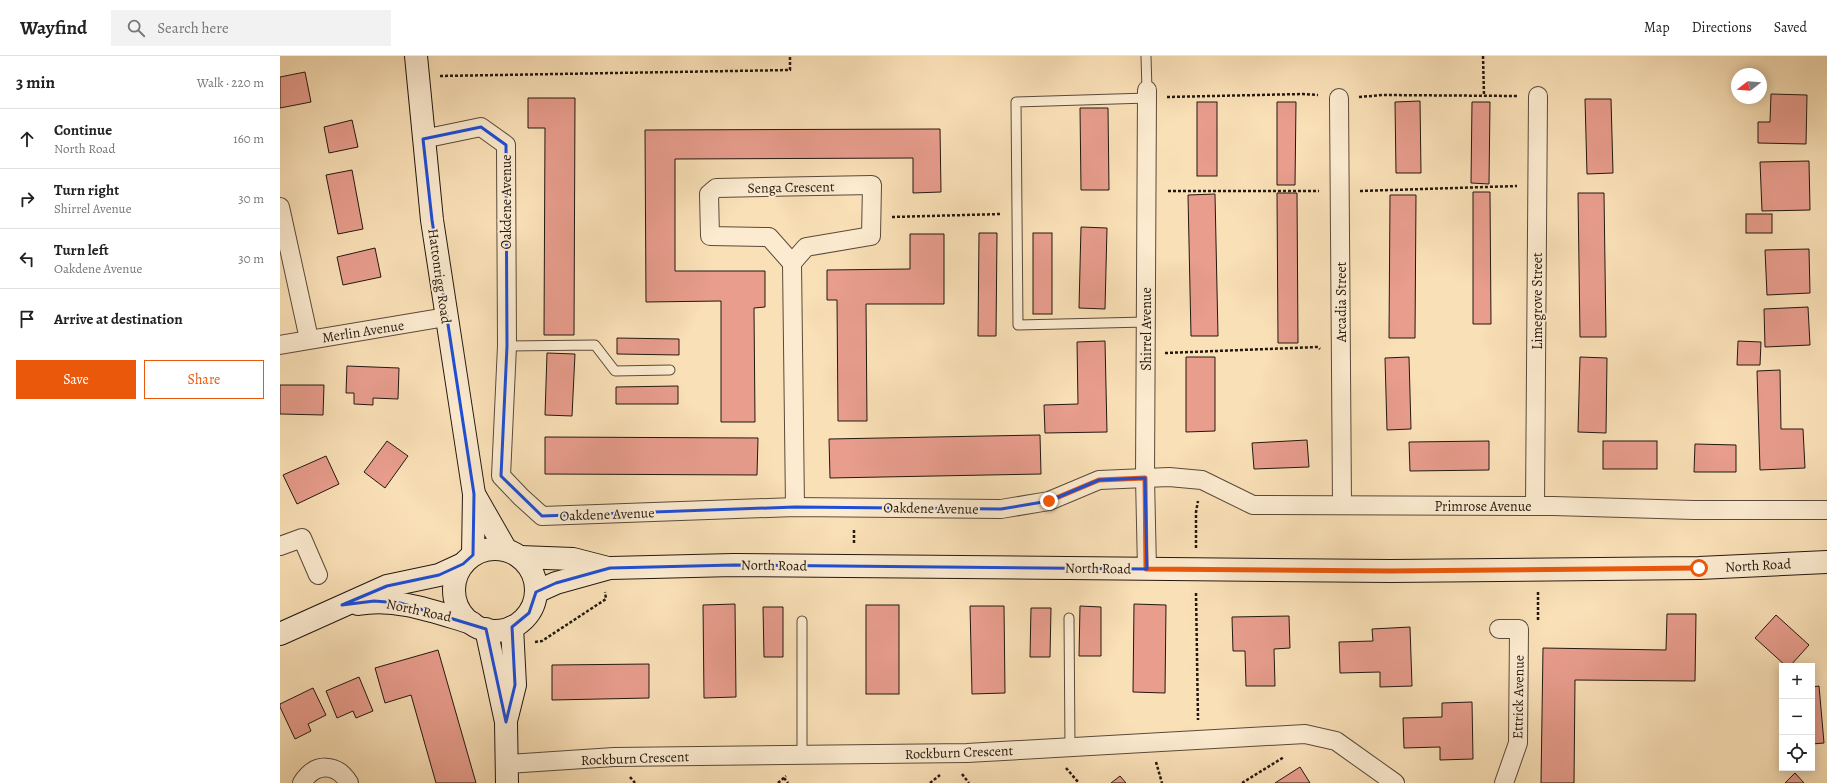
<!DOCTYPE html>
<html lang="en">
<head>
<meta charset="utf-8">
<style>
	:root { --surface:#fff; --page:#f2f2f2; --text:#222; --muted:#767676; --line:#e0e0e0; --accent:#ea580c }
	body { margin:0; font-family:Alegreya,serif; background:var(--page); color:var(--text) }
	.controls { position:absolute; right:12px; bottom:12px; display:grid; overflow:hidden; border-radius:0px; box-shadow:0 2px 10px #0003 }
	.controls button { width:36px; height:36px; display:grid; place-items:center; padding:0; border:0; border-bottom:1px solid var(--line); background:var(--surface); color:var(--text); font:20px sans-serif }
	.compass { position:absolute; left:1451px; top:12px; width:36px; height:36px; border-radius:50%; background:var(--surface); box-shadow:0 2px 10px #0003; rotate:253deg }
	.stop { position:absolute; width:12px; height:12px; margin:-9px; border:3px solid #ea580c; border-radius:50%; background:#fff }
	.stop.end { background:#ea580c; border-color:#fff; box-shadow:0 1px 4px #0008 }
	.list { margin:0; padding:0; list-style:none }
	h2 { display:flex; justify-content:space-between; align-items:center; height:52px; margin:0; padding:0 16px; font-size:17px }
	h2 small { font-size:13px; font-weight:400; color:var(--muted) }
	.list li { display:grid; grid-template-columns:26px 1fr auto; gap:12px; align-items:center; box-sizing:border-box; height:60px; padding:0 16px; border-top:1px solid var(--line) }
	.list b { display:block; font-size:15px; white-space:nowrap }
	.list p { margin:0; font-size:13px; white-space:nowrap; color:var(--muted) }
	.list em { font-size:13px; font-style:normal; color:var(--muted) }
	.actions { display:flex; gap:8px; padding:12px 16px }
	.actions a { flex:1; padding:9px 0; border:1px solid var(--accent); border-radius:0px; text-align:center; font-size:14px; color:var(--accent) }
	.actions .main { background:var(--accent); color:#fff }
	.icon { flex:none; width:22px; height:22px; fill:none; stroke:currentColor; stroke-width:2; stroke-linecap:round; stroke-linejoin:round }
	.map { position:relative; flex:none; width:1547px; height:727px; overflow:hidden }
	header { display:flex; align-items:center; gap:24px; box-sizing:border-box; height:56px; padding:0 20px; background:var(--surface); border-bottom:1px solid var(--line) }
	header strong { font-size:19px }
	nav { display:flex; gap:22px; margin-inline-start:auto; font-size:14px }
	.search { width:280px; height:36px; background:var(--page); display:flex; align-items:center; gap:10px; box-sizing:border-box; padding:0 14px; border-radius:0px; color:var(--muted); font-size:15px }
	main { display:flex }
	aside { flex:1; background:var(--surface) }
	.map>svg:first-child { display:block }
	.building { fill:#e89d8d; stroke:#23180f }
	.lines { fill:none; stroke-linecap:round; stroke-linejoin:round }
	.lane-casing { stroke:#594a39; stroke-width:11 }
	.street-casing { stroke:#594a39; stroke-width:20 }
	.secondary-casing { stroke:#23180f; stroke-width:24 }
	.path { stroke:#23180f; stroke-width:2.5; stroke-dasharray:3 2; stroke-linecap:butt }
	.lane { stroke:#fcebd0; stroke-width:9 }
	.street { stroke:#fcebd0; stroke-width:18 }
	.secondary { stroke:#fcebd0; stroke-width:22 }
	.route { stroke:#ea580c; stroke-width:5 }
	.marked { fill:none; stroke:#1d4ed8; stroke-width:3; stroke-linejoin:round }
	.labels { text-anchor:middle; stroke-width:4; stroke-linejoin:round; paint-order:stroke }
	.street-label { font-size:14px; fill:#23180f; stroke:#fcebd0 }
</style>
</head>
<body>
<header>
<strong>Wayfind</strong>
<div class="search"><svg class="icon" aria-label="search" viewBox="0 0 24 24"><circle cx="10" cy="10" r="6"/><path d="M15 15l6 6"/></svg>Search here</div>
<nav><a>Map</a><a>Directions</a><a>Saved</a></nav>
</header>
<main>
<aside>
<h2>3 min<small>Walk · 220 m</small></h2>
<ul class="list">
<li><svg class="icon" aria-label="ahead" viewBox="0 0 24 24"><path d="M12 20V5M6 11l6-6 6 6"/></svg><div><b>Continue</b><p>North Road</p></div><em>160 m</em></li>
<li><svg class="icon" aria-label="right" viewBox="0 0 24 24"><path d="M7 20v-9h11M14 6l5 5-5 5"/></svg><div><b>Turn right</b><p>Shirrel Avenue</p></div><em>30 m</em></li>
<li><svg class="icon" aria-label="left" viewBox="0 0 24 24"><path d="M17 20v-9H6M10 6l-5 5 5 5"/></svg><div><b>Turn left</b><p>Oakdene Avenue</p></div><em>30 m</em></li>
<li><svg class="icon" aria-label="arrive" viewBox="0 0 24 24"><path d="M6 21V4h12l-3 4 3 4H6"/></svg><div><b>Arrive at destination</b></div></li>
</ul>
<div class="actions"><a class="main">Save</a><a>Share</a></div>
</aside>
<div class="map">
<svg width="1547" height="727" viewBox="0 0 1547 727">
	<rect width="100%" height="100%" fill="#fae0b7"/>
	<filter id="stains"><feTurbulence type="fractalNoise" baseFrequency=".005" numOctaves="4"/><feColorMatrix values="0 0 0 0 .2 0 0 0 0 .09 0 0 0 0 .02 0 0 0 .5 -.17"/></filter>
	<radialGradient id="worn" r=".72"><stop offset=".6" stop-color="#630" stop-opacity="0"/><stop offset="1" stop-color="#630" stop-opacity=".3"/></radialGradient>
	<g class="building">
		<path d="M25,16l6,30 -31,6v-31z"/>
		<path d="M1491,38l36,1 -1,49 -48,-1v-21h12z"/>
		<path d="M248,42h47l-1,237h-30l1,-207h-17z"/>
		<path d="M1305,43h26l2,74 -26,1z"/>
		<path d="M1140,45l1,72h-25l-1,-71z"/>
		<rect x="917" y="46" width="20" height="74"/>
		<path d="M997,46h19l-1,83h-18z"/>
		<path d="M1192,46h18l-1,82 -18,-1z"/>
		<path d="M800,52h28l1,82h-28z"/>
		<path d="M72,64l6,27 -29,6 -5,-26z"/>
		<path d="M660,73l1,63 -28,1v-35l-238,1v112h90v36l-11,1 1,114h-34v-121l-75,1 -1,-172z"/>
		<path d="M1529,105l1,49 -48,1 -2,-49z"/>
		<path d="M72,114l11,59 -25,5 -12,-59z"/>
		<path d="M1193,136h17l1,132h-18z"/>
		<path d="M997,137h20l1,150h-20z"/>
		<path d="M1298,137h26l2,144h-26z"/>
		<path d="M935,138l3,142h-27l-3,-141z"/>
		<path d="M1110,139h26l-1,143h-26z"/>
		<rect x="1466" y="158" width="26" height="19"/>
		<path d="M801,171l26,1 -2,81 -26,-1z"/>
		<path d="M699,177h18l-1,103h-18z"/>
		<rect x="753" y="177" width="19" height="81"/>
		<path d="M630,178h34v70h-78l1,117h-29l-1,-121h-10v-30l83,-1z"/>
		<path d="M95,192l6,29 -38,8 -6,-28z"/>
		<path d="M1529,193l1,44 -43,2 -2,-45z"/>
		<path d="M1528,251l2,38 -45,2 -1,-38z"/>
		<path d="M337,282l62,1v16l-62,-1z"/>
		<path d="M825,285l2,91 -62,1 -1,-28 34,-1 -1,-62z"/>
		<path d="M1458,285l23,1 -1,23h-23z"/>
		<path d="M267,297l28,1 -3,62 -27,-1z"/>
		<path d="M906,301h29v74l-29,1z"/>
		<path d="M1129,301l2,72 -24,1 -2,-72z"/>
		<path d="M1300,301l27,1 -1,75 -28,-1z"/>
		<path d="M67,310l52,2 -1,31 -25,-1v7l-19,-1v-11h-8z"/>
		<path d="M1500,314l1,59h22l2,39 -45,2 -3,-99z"/>
		<path d="M0,329h44l-1,30 -43,-1z"/>
		<path d="M398,330v18h-62v-17z"/>
		<path d="M760,379l1,39 -211,4 -1,-39z"/>
		<path d="M265,381l213,1 -1,37 -212,-1z"/>
		<path d="M1027,384l2,27 -55,2 -2,-26z"/>
		<path d="M107,385l21,15 -23,32 -21,-16z"/>
		<path d="M1209,385v29l-79,1 -1,-29z"/>
		<rect x="1323" y="385" width="54" height="28"/>
		<path d="M1415,388l41,1v27h-42z"/>
		<path d="M46,400l13,28 -42,20 -14,-29z"/>
		<path d="M455,548l1,93 -32,1 -1,-93z"/>
		<path d="M854,548l32,1 -1,88 -32,-1z"/>
		<rect x="586" y="549" width="33" height="89"/>
		<path d="M690,550h34l1,87 -33,1z"/>
		<path d="M800,550l21,1v49h-22z"/>
		<path d="M483,551h20v50h-19z"/>
		<path d="M751,552h20l-1,49h-20z"/>
		<path d="M1387,558h29l-1,67 -120,-1 -1,103h-33l2,-135 123,2z"/>
		<path d="M1496,559l33,30 -19,21h-4l-31,-28z"/>
		<path d="M1009,560l1,32 -16,1 1,37h-29l-1,-35h-12l-1,-34z"/>
		<path d="M1130,571l2,59 -32,1v-15l-40,1 -1,-31 34,-1 -1,-12z"/>
		<path d="M158,594l38,133h-40l-25,-88 -26,8 -10,-35z"/>
		<path d="M369,608v34l-97,2v-35z"/>
		<path d="M79,621l14,34 -17,7 -3,-7 -16,7 -11,-27z"/>
		<path d="M1539,630l5,57 -12,1v-57z"/>
		<path d="M33,632l13,27 -18,9 3,7 -16,8 -15,-32v-3z"/>
		<path d="M1192,646l1,57 -33,1v-13l-36,1 -1,-30 39,-1v-14z"/>
		<path d="M1020,711l10,16h-35z"/>
		<path d="M1515,717l9,10h-19z"/>
		<path d="M840,720l6,7h-15z"/>
	</g>
	<g class="lines">
		<g class="lane-casing">
			<g id="lane">
				<path d="M866,0l1,34"/>
				<path d="M866,266l-128,3 -2,-223 132,-4"/>
				<path d="M227,290l88,-1 20,26 55,-1"/>
				<path d="M789,562l1,129"/>
				<path d="M522,565v134"/>
			</g>
		</g>
		<g class="street-casing">
			<g id="street">
				<path d="M1059,42l3,407"/>
				<path d="M143,83l58,-12 25,18 1,201 -6,130 20,21 21,19 253,-9 206,2 48,-8 50,-21 70,-3 33,3 51,25 300,1 141,4h133"/>
				<path d="M592,129l-1,51 -65,11 -14,16 -23,-26 -59,-1 -1,-42 7,-6z"/>
				<path d="M0,151l29,132"/>
				<path d="M512,207l3,244"/>
				<path d="M0,289l166,-28"/>
				<path d="M1255,450l3,-410"/>
				<path d="M0,490l22,-8 16,37"/>
				<path d="M867,513l-2,-91 2,-388"/>
				<path d="M1219,573h20l-1,114 -14,40"/>
				<path d="M227,708l107,-7 353,-4 338,-19 31,7 59,42"/>
				<path d="M22,727c13,-21 35,-20 47,0"/>
			</g>
		</g>
		<g class="secondary-casing">
			<g id="secondary">
				<path d="M136,0l16,164 42,274 -1,61"/>
				<path d="M194,438l32,56"/>
				<circle cx="215" cy="534" r="41"/>
				<path d="M240,501l53,2 35,9"/>
				<path d="M256,536l20,-9 54,-15 124,-3 657,6 308,-3 128,-6"/>
				<path d="M78,548c39,-7 77,8 114,19"/>
				<path d="M206,573l20,93 1,61"/>
				<path d="M0,578l107,-48 52,-11 24,-11"/>
				<path d="M227,661l8,-32 -3,-58"/>
			</g>
		</g>
		<g class="path">
			<path d="M1203,0l1,40"/>
			<path d="M160,20l350,-6v-14"/>
			<path d="M887,41l136,-3 15,1"/>
			<path d="M1079,41l24,-2 135,1"/>
			<path d="M888,135h151"/>
			<path d="M1080,135l157,-5"/>
			<path d="M612,161l109,-3"/>
			<path d="M885,297l153,-6 2,2"/>
			<path d="M574,487v-15"/>
			<path d="M916,492v-36l2,-11"/>
			<path d="M916,537l2,127"/>
			<path d="M1258,564v-28"/>
			<path d="M255,586l7,-1 64,-42 -1,-7"/>
			<path d="M876,706l6,21"/>
			<path d="M786,712l13,15"/>
			<path d="M682,718l7,9"/>
			<path d="M350,721l5,6"/>
			<path d="M504,722l4,5"/>
			<path d="M498,727l8,-7"/>
			<path d="M650,727l10,-8"/>
			<path d="M962,727l42,-26"/>
		</g>
		<use href="#lane" class="lane"/>
		<use href="#street" class="street"/>
		<use href="#secondary" class="secondary"/>
	</g>
	<g class="lines">
		<path class="route" d="M769,445l50,-21 46,-2 1,91 244,2 309,-3"/>
	</g>
	<path class="marked" d="M201,71l25,18 1,201 -6,130 41,40 253,-9 206,2 48,-8 50,-21 46,-2 2,91 -413,-4 -124,3 -54,15 -20,9 -7,21 -17,14 3,58 -9,37 -20,-93 -86,-26 -26,-2 -32,4 45,-19 52,-11 24,-11 10,-9 1,-61 -42,-274 -9,-81z"/>
	<g class="labels">
		<g class="street-label">
			<text transform="translate(511 131) rotate(-1)" y="5">Senga Crescent</text>
			<text transform="translate(226 146) rotate(-90)" y="5">Oakdene Avenue</text>
			<text transform="translate(160 220) rotate(82)" y="5">Hattonrigg Road</text>
			<text transform="translate(1257 245) rotate(-90)" y="5">Limegrove Street</text>
			<text transform="translate(1061 246) rotate(-90)" y="5">Arcadia Street</text>
			<text transform="translate(866 273) rotate(-90)" y="5">Shirrel Avenue</text>
			<text transform="translate(83 275) rotate(-9)" y="5">Merlin Avenue</text>
			<text x="1203" y="455">Primrose Avenue</text>
			<text transform="translate(651 452) rotate(1)" y="5">Oakdene Avenue</text>
			<text transform="translate(327 458) rotate(-2)" y="5">Oakdene Avenue</text>
			<text transform="translate(494 509) rotate(1)" y="5">North Road</text>
			<text transform="translate(1478 509) rotate(-3)" y="5">North Road</text>
			<text transform="translate(818 512) rotate(1)" y="5">North Road</text>
			<text transform="translate(139 554) rotate(12)" y="5">North Road</text>
			<text transform="translate(1238 641) rotate(-89)" y="5">Ettrick Avenue</text>
			<text transform="translate(679 696) rotate(-2)" y="5">Rockburn Crescent</text>
			<text transform="translate(355 702) rotate(-2)" y="5">Rockburn Crescent</text>
		</g>
	</g>
	<rect width="100%" height="100%" filter="url(#stains)"/>
	<rect width="100%" height="100%" fill="url(#worn)"/>
</svg>
<div class="controls">
<button>+</button>
<button>−</button>
<button><svg class="icon" aria-label="locate" viewBox="0 0 24 24"><circle cx="12" cy="12" r="6"/><path d="M12 2v4M12 18v4M2 12h4M18 12h4"/></svg></button>
</div>
<svg class="compass" viewBox="-18 -18 36 36"><path d="M0-13l5 13h-10z" fill="#e53935"/><path d="M0 13l5-13h-10z" fill="#767676"/></svg>
<div class="stop" style="left:1419px;top:512px"></div>
<div class="stop end" style="left:769px;top:445px"></div>
</div>
</main>
</body>
</html>
